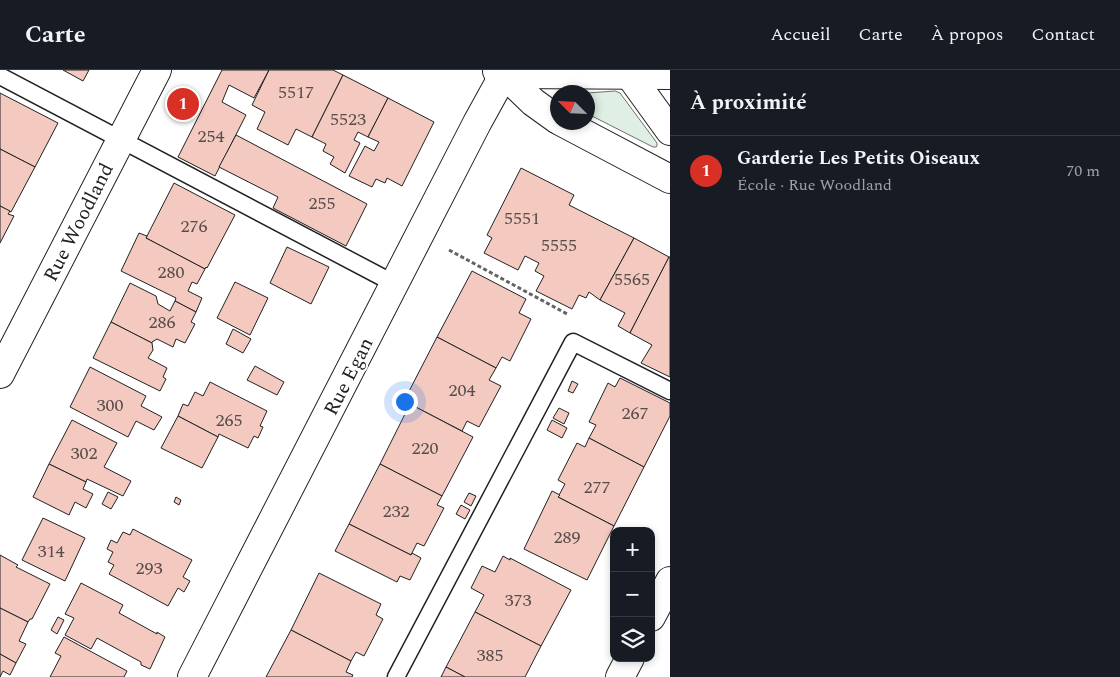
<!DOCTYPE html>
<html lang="fr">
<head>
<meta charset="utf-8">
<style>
	:root { --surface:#171b24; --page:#20242c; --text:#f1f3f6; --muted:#9ea1a6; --line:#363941; --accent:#d93025 }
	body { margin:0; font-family:Spectral,serif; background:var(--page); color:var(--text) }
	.controls { position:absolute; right:15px; bottom:15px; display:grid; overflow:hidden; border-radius:10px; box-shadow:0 2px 8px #0003 }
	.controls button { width:45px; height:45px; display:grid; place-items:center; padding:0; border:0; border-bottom:1px solid var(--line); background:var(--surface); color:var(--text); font:25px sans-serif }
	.compass { position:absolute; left:550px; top:15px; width:45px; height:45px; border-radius:50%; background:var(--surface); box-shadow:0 2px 8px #0003; rotate:294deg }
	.you { position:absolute; left:404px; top:331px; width:18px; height:18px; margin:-12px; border:4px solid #fff; border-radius:50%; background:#1a73e8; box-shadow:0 0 0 8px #1a73e833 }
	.badge { display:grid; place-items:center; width:32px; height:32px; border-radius:50%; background:var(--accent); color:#fff; font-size:16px; font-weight:700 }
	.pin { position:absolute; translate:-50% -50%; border:2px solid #fff; box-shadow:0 1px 5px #0006 }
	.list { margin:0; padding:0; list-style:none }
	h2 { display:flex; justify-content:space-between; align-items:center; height:65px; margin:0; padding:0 20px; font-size:21px }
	h2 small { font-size:16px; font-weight:400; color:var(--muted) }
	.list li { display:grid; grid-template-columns:32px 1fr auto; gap:15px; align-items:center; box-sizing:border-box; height:70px; padding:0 20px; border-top:1px solid var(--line) }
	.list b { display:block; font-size:19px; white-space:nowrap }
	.list p { margin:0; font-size:16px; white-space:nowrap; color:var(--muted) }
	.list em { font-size:16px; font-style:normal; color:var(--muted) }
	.icon { flex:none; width:28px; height:28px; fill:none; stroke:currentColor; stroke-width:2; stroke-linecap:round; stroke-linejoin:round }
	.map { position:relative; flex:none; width:670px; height:607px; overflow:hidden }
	header { display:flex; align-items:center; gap:30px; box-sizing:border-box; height:70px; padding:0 25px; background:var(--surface); border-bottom:1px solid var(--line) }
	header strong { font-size:24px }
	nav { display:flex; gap:28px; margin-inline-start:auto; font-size:18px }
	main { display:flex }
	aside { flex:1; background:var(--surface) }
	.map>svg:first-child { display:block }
	.green { fill:#e0efe3; stroke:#6f6f6f }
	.building { fill:#f3c9c0; stroke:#222 }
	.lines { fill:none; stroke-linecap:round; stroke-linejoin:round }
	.lane-casing { stroke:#222; stroke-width:19 }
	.street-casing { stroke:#222; stroke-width:30 }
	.secondary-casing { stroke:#222; stroke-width:30 }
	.path { stroke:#646464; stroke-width:3; stroke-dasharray:4 2.5; stroke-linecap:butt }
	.lane { stroke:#fff; stroke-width:16 }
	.street { stroke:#fff; stroke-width:28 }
	.secondary { stroke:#fff; stroke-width:28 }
	.labels { text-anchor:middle; stroke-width:4; stroke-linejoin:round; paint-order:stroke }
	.number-label { font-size:18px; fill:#564c4a }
	.street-label { font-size:20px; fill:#222; stroke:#fff }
</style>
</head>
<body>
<header>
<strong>Carte</strong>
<nav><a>Accueil</a><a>Carte</a><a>À propos</a><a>Contact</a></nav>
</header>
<main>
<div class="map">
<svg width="670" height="607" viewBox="0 0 670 607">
	<rect width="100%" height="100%" fill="#fff"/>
	<path class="green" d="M615,21l5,2 37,50v3l-1,1h-3l-65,-33v-21z"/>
	<g class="building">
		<path d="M63,0h26l-6,11z"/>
		<path d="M222,0h47l-15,28 -25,-13 -7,17 24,13 -31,61 -37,-19z"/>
		<path d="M269,0h64l10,5 -31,62 -16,-8 -8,16 -31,-16 8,-17 -13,-7z"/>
		<path d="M343,5l45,23 -20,39 -10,-5 -4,8 6,3 -15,30 -15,-9 4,-7 -11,-6 3,-7 -14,-7z"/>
		<path d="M0,23l58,30 -23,44 -35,-18z"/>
		<path d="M388,28l46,24 -32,64 -15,-8 -2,5 -9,-4 -4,8 -23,-11 16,-30 9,5 5,-9 -11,-5z"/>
		<path d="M236,65l131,69 -21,42 -73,-38 5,-11 -59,-30z"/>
		<path d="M0,79l35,18 -24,45 -11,-6z"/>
		<path d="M521,98l53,27 -5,10 65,33 -34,62 -11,-8 -3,6 -7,-3 -7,14 -36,-18 8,-15 -9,-5 4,-8 -14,-7 -7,14 -34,-17 8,-15 -5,-3z"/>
		<path d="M174,113l61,32 -28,53 -1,-1 -1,2 -59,-31z"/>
		<path d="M0,136l10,5 -2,3 6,2 -14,27z"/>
		<path d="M139,163l8,3 -1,2 59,31 -8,15 -5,-2 -4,9 14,7 -6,14 -21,-11 1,-3 -55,-27z"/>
		<path d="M634,168l35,19 -39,76 -12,-7 7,-13 -25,-13z"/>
		<path d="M287,177l42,20 -18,37 -41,-21z"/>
		<path d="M669,187h1v120l-29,-14 11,-18 -22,-12z"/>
		<path d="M472,201l54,28 -7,14 12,6 -21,42 -8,-4 -6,11 -59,-31z"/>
		<path d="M235,212l33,16 -18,37 -33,-17z"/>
		<path d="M130,213l26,13 2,8 12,7 5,-10 21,11 -5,10 4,2 -10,19 -9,-4 -3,8 -16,-8 -5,3v1l-41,-21z"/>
		<path d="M111,252l41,21 1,7 -5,8 19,10 -4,9 3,2 -6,12 -67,-33z"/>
		<path d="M233,259l18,10 -8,14 -17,-9z"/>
		<path d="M437,267l59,31 -7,12 12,6 -22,41 -12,-6 -5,10 -58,-30z"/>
		<path d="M255,296l29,16 -7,13 -30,-15z"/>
		<path d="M90,297l56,29 -5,10 21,11 -8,13 -18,-9 -8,16 -58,-30z"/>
		<path d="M620,308l50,25v13l-26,51 -55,-29 7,-13 -7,-3 19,-39 7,4z"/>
		<path d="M572,311l6,3 -5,9 -5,-2z"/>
		<path d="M210,312l57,29 -7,15 3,1 -5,11 -4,-2 -6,12 -29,-14 -1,3 -40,-21 5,-12 5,2 7,-14 8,4z"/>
		<path d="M410,334l63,33 -31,59 -62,-32z"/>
		<path d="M559,338l10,5 -5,11 -11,-6z"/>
		<path d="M178,346l40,21 -16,31 -41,-20z"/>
		<path d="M72,350l45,23 -13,24 27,14 -8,15 -36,-17 -1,3 -37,-18z"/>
		<path d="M552,350l15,8 -5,10 -15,-8z"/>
		<path d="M589,368l55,29 -30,59 -56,-29 7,-13 -7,-4 19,-37 8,4z"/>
		<path d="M49,394l37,18 -3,7 10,5 -7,14 -11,-6 -6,13 -36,-18z"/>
		<path d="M380,394l62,32 -5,9 7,3 -20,38 -7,-3 -6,12 -62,-31z"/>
		<path d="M552,421l8,4 -2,2 56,29 -27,54 -63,-31z"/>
		<path d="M108,422l10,5 -7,12 -9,-5z"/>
		<path d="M469,423l7,3 -5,10 -7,-4z"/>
		<path d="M176,427l5,3 -2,5 -5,-3z"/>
		<path d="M461,435l9,5 -5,9 -9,-5z"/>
		<path d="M43,448l42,20 -20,43 -43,-21z"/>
		<path d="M349,454l62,31 1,-2 9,5 -11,22 -10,-4 -3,6 -62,-31z"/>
		<path d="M133,459l59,31 -9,17 7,4 -6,11 -6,-4 -10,18 -59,-32 5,-9 -6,-3 5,-10 -6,-3 4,-9 6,3 6,-11 7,3z"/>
		<path d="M0,485l18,10 -2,2 34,17 -18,35h-2l-2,3 -28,-14z"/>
		<path d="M503,486l7,4v-2l61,32 -30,56 -66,-34 9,-17 -13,-7 11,-22 13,6z"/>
		<path d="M319,503l62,31 -5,11 7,4 -19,37 -8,-4 -5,9 -60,-31z"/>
		<path d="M81,513l42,22 -4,8 38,21v-2l8,5 -15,32 -9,-4v-3l-44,-24 -6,11 -26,-14 9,-17 -9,-4z"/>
		<path d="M0,538l28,14 -9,19 7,3 -10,19 -16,-9z"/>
		<path d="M475,542l66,34 -16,31h-60l-19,-10z"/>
		<path d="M58,547l6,3 -7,14 -6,-4z"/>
		<path d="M291,560l60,31 -5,11 7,3 -1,2h-86z"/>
		<path d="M64,567l63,34 -3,6h-74l11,-21 -6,-3z"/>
		<path d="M0,584l16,9 -6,12 -7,-4 -3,6z"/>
		<path d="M446,597l19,10h-24z"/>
	</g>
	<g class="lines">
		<g class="lane-casing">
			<g id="lane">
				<path d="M0,6l395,208"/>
				<path d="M396,607l177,-335 97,49"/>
			</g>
		</g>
		<g class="street-casing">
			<g id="street">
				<path d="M651,547l19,-36"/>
				<path d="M192,607l285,-554 27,-49"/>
				<path d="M620,607l10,-19"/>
			</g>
		</g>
		<g class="secondary-casing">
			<g id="secondary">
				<path d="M626,0l44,61"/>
				<path d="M497,1l7,3 29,28 25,18"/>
				<path d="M504,4l166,1"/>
				<path d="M562,52l108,57"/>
				<path d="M0,304l157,-304"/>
			</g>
		</g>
		<path class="path" d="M449,180l120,65"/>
		<use href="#lane" class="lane"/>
		<use href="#street" class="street"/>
		<use href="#secondary" class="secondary"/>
	</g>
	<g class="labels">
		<g class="number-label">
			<text x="296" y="28">5517</text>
			<text x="348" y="55">5523</text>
			<text x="211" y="72">254</text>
			<text x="322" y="139">255</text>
			<text x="522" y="154">5551</text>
			<text x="194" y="162">276</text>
			<text x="559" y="181">5555</text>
			<text x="171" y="208">280</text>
			<text x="632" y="215">5565</text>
			<text x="162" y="258">286</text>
			<text x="462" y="326">204</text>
			<text x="110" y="341">300</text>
			<text x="635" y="349">267</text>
			<text x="229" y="356">265</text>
			<text x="425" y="384">220</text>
			<text x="84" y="389">302</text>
			<text x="597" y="423">277</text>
			<text x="396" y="447">232</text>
			<text x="567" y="473">289</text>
			<text x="51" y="487">314</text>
			<text x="149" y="504">293</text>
			<text x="518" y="536">373</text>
			<text x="490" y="591">385</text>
		</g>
		<g class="street-label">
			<text transform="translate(78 152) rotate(-63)" y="7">Rue Woodland</text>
			<text transform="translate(348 306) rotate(-63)" y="7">Rue Egan</text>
		</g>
	</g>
</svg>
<div class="controls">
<button>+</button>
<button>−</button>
<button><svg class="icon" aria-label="layers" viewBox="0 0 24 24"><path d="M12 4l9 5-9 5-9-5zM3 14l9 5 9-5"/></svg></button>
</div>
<svg class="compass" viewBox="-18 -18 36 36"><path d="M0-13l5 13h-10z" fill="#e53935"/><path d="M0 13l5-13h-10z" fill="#9ea1a6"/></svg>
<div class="you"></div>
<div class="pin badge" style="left:183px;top:34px">1</div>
</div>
<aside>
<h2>À proximité<small></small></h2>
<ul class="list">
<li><span class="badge">1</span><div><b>Garderie Les Petits Oiseaux</b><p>École · Rue Woodland</p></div><em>70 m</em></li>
</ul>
</aside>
</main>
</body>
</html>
